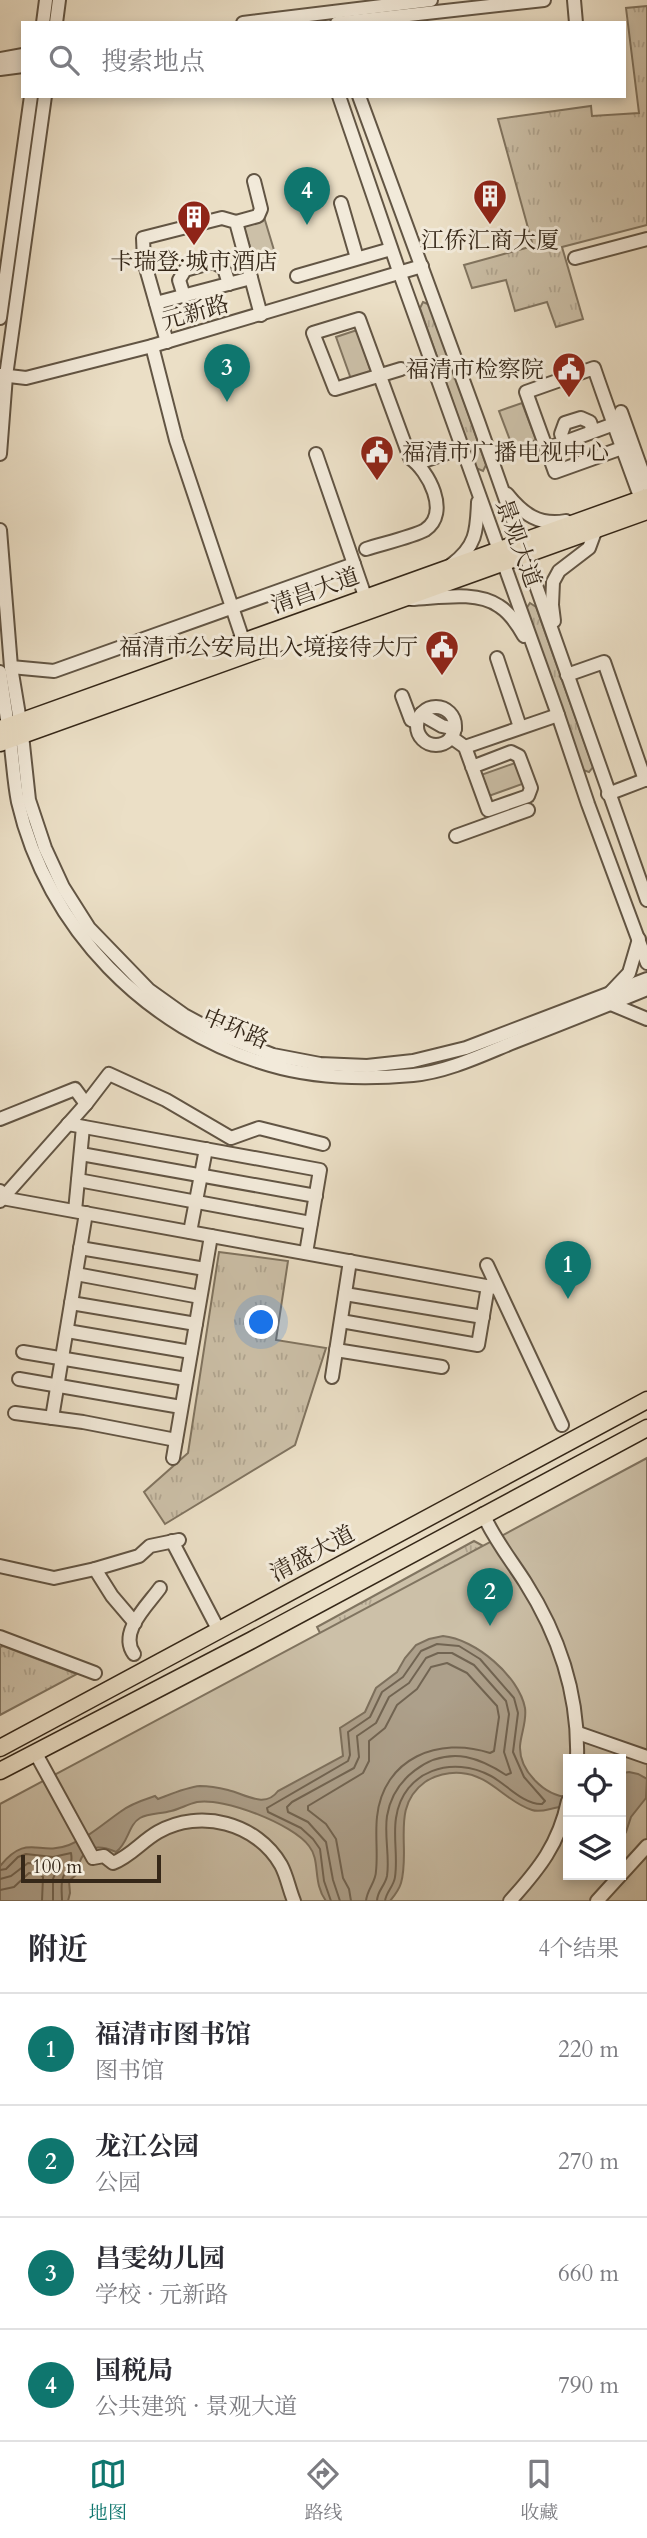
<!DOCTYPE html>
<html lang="zh">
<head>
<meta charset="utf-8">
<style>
	:root { --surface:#fff; --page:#f7f7f7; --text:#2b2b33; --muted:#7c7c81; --line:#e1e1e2; --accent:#0f766e }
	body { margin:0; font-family:Cardo,"Noto Serif SC",serif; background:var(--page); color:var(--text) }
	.controls { position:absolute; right:21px; bottom:21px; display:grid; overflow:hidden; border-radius:0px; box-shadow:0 4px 10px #0003 }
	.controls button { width:63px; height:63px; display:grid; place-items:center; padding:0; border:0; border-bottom:2px solid var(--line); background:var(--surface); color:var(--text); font:35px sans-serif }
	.scale { position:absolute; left:21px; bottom:18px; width:140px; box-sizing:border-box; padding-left:7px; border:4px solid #352718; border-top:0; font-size:19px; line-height:24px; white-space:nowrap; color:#352718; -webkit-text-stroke:5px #f2eada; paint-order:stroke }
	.you { position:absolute; left:262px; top:1323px; width:24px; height:24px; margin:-18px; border:5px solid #fff; border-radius:50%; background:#1a73e8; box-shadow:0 0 0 10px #1a73e833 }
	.badge { display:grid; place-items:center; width:46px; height:46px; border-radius:50%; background:var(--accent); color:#fff; font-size:23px; font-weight:700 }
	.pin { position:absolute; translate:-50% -58px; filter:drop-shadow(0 2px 4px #0008) }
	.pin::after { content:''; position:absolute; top:37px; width:24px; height:21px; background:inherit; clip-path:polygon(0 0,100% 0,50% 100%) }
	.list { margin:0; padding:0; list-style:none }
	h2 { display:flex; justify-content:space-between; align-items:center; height:91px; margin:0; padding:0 28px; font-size:30px }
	h2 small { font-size:23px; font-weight:400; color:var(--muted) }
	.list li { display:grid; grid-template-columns:46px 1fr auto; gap:21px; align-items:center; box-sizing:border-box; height:112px; padding:0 28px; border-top:2px solid var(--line) }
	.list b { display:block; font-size:26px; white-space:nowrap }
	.list p { margin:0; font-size:23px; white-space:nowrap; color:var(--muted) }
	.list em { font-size:23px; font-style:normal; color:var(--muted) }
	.icon { flex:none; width:38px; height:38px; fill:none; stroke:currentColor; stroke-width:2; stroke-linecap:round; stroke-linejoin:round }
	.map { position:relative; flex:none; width:647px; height:1901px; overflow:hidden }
	.search { position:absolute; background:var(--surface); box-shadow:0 4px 10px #0003; left:21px; right:21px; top:21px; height:77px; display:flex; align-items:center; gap:18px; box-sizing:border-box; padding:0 24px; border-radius:0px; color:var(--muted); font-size:26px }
	.sheet { height:539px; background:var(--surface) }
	nav { display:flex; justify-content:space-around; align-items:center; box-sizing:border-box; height:98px; border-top:2px solid var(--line); background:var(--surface); font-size:19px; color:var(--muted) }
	nav a { display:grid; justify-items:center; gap:4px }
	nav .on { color:var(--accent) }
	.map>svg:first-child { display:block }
	.grass { fill:url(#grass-tufts); stroke:#807460; stroke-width:2 }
	.green { fill:#ccc0a8; stroke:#807460; stroke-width:2; fill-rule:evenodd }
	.water { fill:#ada08b; stroke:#7d705d; stroke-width:2 }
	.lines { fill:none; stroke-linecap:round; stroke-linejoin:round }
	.shore { stroke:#716452; stroke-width:2 }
	.minor-casing { stroke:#625544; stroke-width:16 }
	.major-casing { stroke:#352718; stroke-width:19 }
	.minor { stroke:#f2eada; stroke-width:12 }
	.major { stroke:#ebdfc6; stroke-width:16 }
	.labels { text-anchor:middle; stroke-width:6; stroke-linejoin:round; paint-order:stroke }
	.poi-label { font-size:23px; fill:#352718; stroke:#f2eada }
	.street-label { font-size:23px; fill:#352718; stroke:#f2eada }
</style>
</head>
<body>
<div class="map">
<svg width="647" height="1901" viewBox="0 0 647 1901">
	<defs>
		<pattern id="grass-tufts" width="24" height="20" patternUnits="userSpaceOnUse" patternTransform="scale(1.75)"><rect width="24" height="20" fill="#ccc0a8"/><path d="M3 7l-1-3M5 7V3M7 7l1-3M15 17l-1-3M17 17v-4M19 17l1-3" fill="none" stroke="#b0a590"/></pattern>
	</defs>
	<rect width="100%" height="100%" fill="#ebdfc6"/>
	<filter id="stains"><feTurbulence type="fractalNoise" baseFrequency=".00286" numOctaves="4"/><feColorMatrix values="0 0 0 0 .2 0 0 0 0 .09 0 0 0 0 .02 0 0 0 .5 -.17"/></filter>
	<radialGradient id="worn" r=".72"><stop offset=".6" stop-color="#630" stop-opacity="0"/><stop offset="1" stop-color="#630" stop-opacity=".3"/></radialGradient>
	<g class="grass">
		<path d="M647,6v219l-85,22 21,72 -27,8 -9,-25 -32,9 -9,-31 -34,8 -8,-23 69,-19 -35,-127 93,-13 1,10 47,-3 -13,-105z"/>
		<path d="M423,302l7,3 56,160 -3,6 -7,-3 -56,-160z"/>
		<path d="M530,603l6,4 57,160 -4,5 -6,-2 -57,-161z"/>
		<path d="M219,1252l69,9 -12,79 50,8 -31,97 -130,79 -21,-32 44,-39z"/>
		<path d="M474,1541l13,7 -163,93 -7,-14z"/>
		<path d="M3,1646l74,28 -77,41v-68z"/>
	</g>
	<g class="green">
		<path d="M264,217l13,43 -21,6 -13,-42z"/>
		<path d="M357,330l14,42 -20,7 -15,-42z"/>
		<path d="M522,403l14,37 -23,8 -14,-37z"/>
		<path d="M518,762l7,21 -39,14 -8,-21z"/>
		<path d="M647,1458v443h-647v-97zM568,1759h53v116h-53z"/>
	</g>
	<g class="water">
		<path d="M443,1636c32,3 76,40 82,72 2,13 -4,25 -5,38 -1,25 25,50 48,51v10c-13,-2 -25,7 -36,3 -26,-8 -42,-35 -71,-37 -12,-1 -26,2 -36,9 -35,25 -14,66 -24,101 -2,7 -6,12 -11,18h-64c-14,-19 -5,-40 -17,-55 -16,-22 -86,-49 -112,-44 -9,2 -17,7 -26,9 -10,3 -22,2 -31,7 -12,7 -11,24 -24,34 -23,-10 -36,-3 -39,22l-8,7 1,12 -2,8h-68v-35c28,-34 38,-9 69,-21 20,-8 34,-21 51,-33 10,-8 23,-12 35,-16l3,3c13,-5 29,-12 42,-13 9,0 20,2 28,4 17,4 37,19 50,1l65,-35 -3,-28 25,-16 11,-24 21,-16 8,-14 11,-13 13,-6z"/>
		<path d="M629,1772l9,2 9,5 -1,19 -15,19 -5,15 -5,8v-63l2,-4z"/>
	</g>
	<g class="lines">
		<g class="shore">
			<path d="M0,1870l6,-1 12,-12 8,-3 27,3 18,-4c3,17 -8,16 -9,29 -1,6 0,13 0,19"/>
			<path d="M0,1879l11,-3 17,-13 27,3 2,3 -4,10v22"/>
			<path d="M0,1890l14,-3 15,-14 11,1 3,3 -1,24"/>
			<path d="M331,1901l-7,-20 -4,-32 -7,-10 -12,-11 -33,-16 -1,-4 81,-47 2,-6 -2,-23 22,-15 12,-25 21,-15 18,-26 16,-7 22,2 21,13 34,39 4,15 -5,39 11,25 21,24 -3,3c-18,1 -36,-20 -51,-28 -38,-21 -88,-6 -95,42 -3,19 2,39 -1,59 -1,9 -9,15 -10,24"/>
			<path d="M340,1901l-7,-21 -7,-38 -18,-20 -20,-10 -1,-5 5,-5 62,-34 5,-11 -2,-21 19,-13 13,-26 20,-14 17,-25 12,-5h14l22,12 32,36 3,13 -5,38 7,21 -5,2c-12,-8 -25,-15 -40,-18 -37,-6 -73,22 -79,59 -3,20 3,41 0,60 -2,10 -10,15 -10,25"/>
			<path d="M351,1901l-2,-12 -6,-11 -7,-39 -10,-15 -18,-14v-4l55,-33 6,-12v-20l16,-13 12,-23 20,-16 14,-22 16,-4 20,10 30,33 2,11 -5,34 -4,2c-51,-17 -107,5 -113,64 -2,18 1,36 -1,54 0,11 -9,18 -10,30"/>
		</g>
		<g class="minor-casing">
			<g id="minor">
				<path d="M574,0l2,23"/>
				<path d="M43,23l3,-23"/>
				<path d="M56,23l3,-23"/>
				<path d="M243,23l188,-23"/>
				<path d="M337,23l207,-23"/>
				<path d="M0,59l23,-4"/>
				<path d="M0,69l23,-3"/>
				<path d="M339,96l61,178 156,435 32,95 59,159"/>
				<path d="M359,96l119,325 169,479"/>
				<path d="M341,203l16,55"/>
				<path d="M236,222l22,-6 3,-7 -7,-28"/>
				<path d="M575,258l72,-19"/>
				<path d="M297,276l94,-27"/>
				<path d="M184,296l-5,-16 6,-10 28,-8 11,6 5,16"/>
				<path d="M156,303l95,-25"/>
				<path d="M0,318l31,-222"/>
				<path d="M167,342l-23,-81 -1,-23 79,-20 14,4 25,93"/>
				<path d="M152,346l24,94 67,200"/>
				<path d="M0,375l26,3 126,-32 270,-80"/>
				<path d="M621,412l26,73"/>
				<path d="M564,442l-3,-8 4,-11 16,-5 9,4 3,9"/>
				<path d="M622,448l-67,24 -29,-80 68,-24c14,41 29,82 44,123"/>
				<path d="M546,449l68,-25"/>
				<path d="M0,454l6,-78 39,-280"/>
				<path d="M316,454l49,142"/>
				<path d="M418,463l44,-15"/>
				<path d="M507,494c16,20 32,32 59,27"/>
				<path d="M0,530l11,137 9,54"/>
				<path d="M366,549c15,-5 46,-12 59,-19 26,-17 3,-60 -15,-72l-51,-139 -46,14 22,56 66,-20"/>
				<path d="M451,565c25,-18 26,-34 27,-63"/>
				<path d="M411,599c27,-1 65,-9 88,7 11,7 19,19 25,30"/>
				<path d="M554,621l-2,-16 1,-23 6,-11 30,-23 7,-19"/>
				<path d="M497,658l23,69"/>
				<path d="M11,667l43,4 300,-107"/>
				<path d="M0,672l8,54"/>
				<path d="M567,675l37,-13 41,118"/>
				<path d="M402,696l9,24 6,2"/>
				<circle cx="436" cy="726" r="19"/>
				<path d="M421,714l21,12 13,3"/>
				<path d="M22,735l7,65 16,48 18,39 26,41 60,62 35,25 37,20 52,20 47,9 47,2 46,-5 53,-13 181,-69"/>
				<path d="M451,737l14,10 23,63 40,-14 3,-8 -12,-32 -8,-4 -39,15"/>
				<path d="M10,739c3,21 4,43 8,63 29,126 129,228 252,263 44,13 98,14 143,10 34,-3 69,-20 101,-33 44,-17 89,-35 133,-53"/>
				<path d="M465,747l93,-32"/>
				<path d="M608,794l39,-15"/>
				<path d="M456,836l72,-26"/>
				<path d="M611,992l18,-19 10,-34"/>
				<path d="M611,1004l36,15"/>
				<path d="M0,1119l75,-30 11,15"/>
				<path d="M68,1124l252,46 -14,83"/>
				<path d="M81,1154l235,42"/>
				<path d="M78,1180l233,43"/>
				<path d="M0,1191l2,7 495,90"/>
				<path d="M0,1201l86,-97 23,-30 57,26 65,38 28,-10 64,16"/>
				<path d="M75,1211l8,-84"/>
				<path d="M190,1232l16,-83"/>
				<path d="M80,1248l125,21"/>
				<path d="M487,1265l75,160"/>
				<path d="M76,1274l124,23"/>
				<path d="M345,1294l138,23"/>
				<path d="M71,1303l125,21"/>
				<path d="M341,1321l137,24 10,-59"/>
				<path d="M67,1331l124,21"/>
				<path d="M336,1350l106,17"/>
				<path d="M23,1352l163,27"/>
				<path d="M332,1377l18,-116"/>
				<path d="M19,1379l162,28"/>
				<path d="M15,1413l68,9 93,18"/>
				<path d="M52,1418l34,-205"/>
				<path d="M173,1458l38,-222"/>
				<path d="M483,1514c11,25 28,46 42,68 35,55 54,113 52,177"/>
				<path d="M172,1541l46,88"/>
				<path d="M0,1566l54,12 41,-9 44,-13 11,-10 29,-6"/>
				<path d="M95,1569l17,27 23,27"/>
				<path d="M0,1637l95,36"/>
				<path d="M134,1654c-16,-22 14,-49 26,-66"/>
				<path d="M578,1733l69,24"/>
				<path d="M35,1752l58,106 11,-2 9,7c18,-7 29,-22 45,-31 42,-24 99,-9 123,33 6,11 8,24 13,36"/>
				<path d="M510,1901c29,-32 49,-57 58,-100"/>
				<path d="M597,1901l50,-55"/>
			</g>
		</g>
		<g class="major-casing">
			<g id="major">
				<path d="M0,729l647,-232"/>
				<path d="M0,743l647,-232"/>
				<path d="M0,1748l647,-348"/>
				<path d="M0,1771l252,-131 395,-212"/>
			</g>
		</g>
		<use href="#minor" class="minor"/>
		<use href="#major" class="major"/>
	</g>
	<defs>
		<g id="building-pin" transform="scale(1.75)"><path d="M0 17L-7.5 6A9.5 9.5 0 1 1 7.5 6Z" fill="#8f2418" stroke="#f2eada"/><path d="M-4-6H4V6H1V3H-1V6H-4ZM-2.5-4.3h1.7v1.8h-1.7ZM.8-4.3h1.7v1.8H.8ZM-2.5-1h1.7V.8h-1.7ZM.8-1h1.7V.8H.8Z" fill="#fff"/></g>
		<g id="civic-pin" transform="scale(1.75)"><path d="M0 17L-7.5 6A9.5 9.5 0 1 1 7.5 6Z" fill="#8f2418" stroke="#f2eada"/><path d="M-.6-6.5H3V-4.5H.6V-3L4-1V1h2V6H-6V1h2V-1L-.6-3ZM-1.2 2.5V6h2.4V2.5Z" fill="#fff"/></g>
	</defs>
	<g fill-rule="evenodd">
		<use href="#building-pin" x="490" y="196"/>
		<use href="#building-pin" x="194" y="217"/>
		<use href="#civic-pin" x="569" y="369"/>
		<use href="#civic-pin" x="377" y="452"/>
		<use href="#civic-pin" x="442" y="647"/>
	</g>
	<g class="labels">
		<g class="poi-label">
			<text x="490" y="248">江侨汇商大厦</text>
			<text x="194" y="269">卡瑞登·城市酒店</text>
			<text x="544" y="377" text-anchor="end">福清市检察院</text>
			<text x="402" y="460" text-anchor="start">福清市广播电视中心</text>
			<text x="418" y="655" text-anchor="end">福清市公安局出入境接待大厅</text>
		</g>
		<g class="street-label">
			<text transform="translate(195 312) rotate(-16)" y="8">元新路</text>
			<text transform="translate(519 543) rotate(70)" y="8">景观大道</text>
			<text transform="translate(315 590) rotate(-20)" y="8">清昌大道</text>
			<text transform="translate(236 1028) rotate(23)" y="8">中环路</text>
			<text transform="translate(312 1553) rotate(-28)" y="8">清盛大道</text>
		</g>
	</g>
	<rect width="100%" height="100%" filter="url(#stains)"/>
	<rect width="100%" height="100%" fill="url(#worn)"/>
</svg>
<div class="controls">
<button><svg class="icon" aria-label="locate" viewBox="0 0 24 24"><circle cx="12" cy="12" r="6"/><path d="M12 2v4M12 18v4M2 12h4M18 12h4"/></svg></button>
<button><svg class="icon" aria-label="layers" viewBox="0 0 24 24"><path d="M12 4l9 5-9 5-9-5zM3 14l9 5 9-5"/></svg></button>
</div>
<div class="scale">100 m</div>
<div class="you"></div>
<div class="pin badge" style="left:568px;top:1299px">1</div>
<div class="pin badge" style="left:490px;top:1626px">2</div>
<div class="pin badge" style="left:227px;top:402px">3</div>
<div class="pin badge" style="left:307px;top:225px">4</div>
<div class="search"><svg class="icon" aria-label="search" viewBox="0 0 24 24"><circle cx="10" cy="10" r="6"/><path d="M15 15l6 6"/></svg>搜索地点</div>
</div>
<section class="sheet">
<h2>附近<small>4个结果</small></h2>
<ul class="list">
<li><span class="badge">1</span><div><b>福清市图书馆</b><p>图书馆</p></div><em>220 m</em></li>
<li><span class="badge">2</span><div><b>龙江公园</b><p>公园</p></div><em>270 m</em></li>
<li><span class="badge">3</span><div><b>昌雯幼儿园</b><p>学校 · 元新路</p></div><em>660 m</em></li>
<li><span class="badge">4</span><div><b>国税局</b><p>公共建筑 · 景观大道</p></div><em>790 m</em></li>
</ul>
</section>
<nav>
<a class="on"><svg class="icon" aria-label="map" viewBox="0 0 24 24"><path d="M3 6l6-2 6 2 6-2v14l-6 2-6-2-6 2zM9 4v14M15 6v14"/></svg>地图</a>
<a><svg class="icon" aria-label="directions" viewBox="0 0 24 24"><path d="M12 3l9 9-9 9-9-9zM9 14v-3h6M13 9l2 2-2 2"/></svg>路线</a>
<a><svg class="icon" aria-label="saved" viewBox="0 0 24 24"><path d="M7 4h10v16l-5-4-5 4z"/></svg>收藏</a>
</nav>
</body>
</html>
